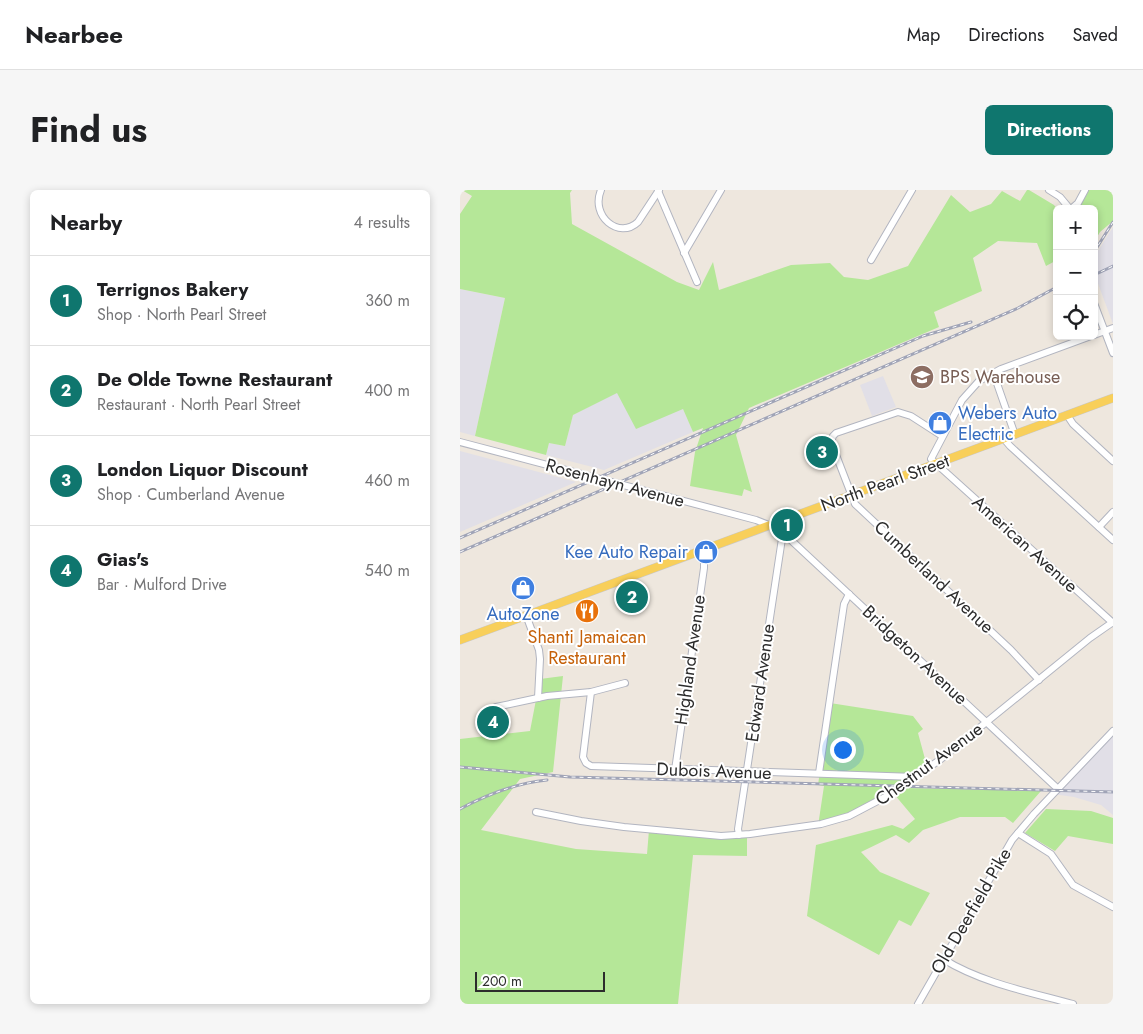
<!DOCTYPE html>
<html lang="en">
<head>
<meta charset="utf-8">
<style>
	:root { --surface:#fff; --page:#f6f6f6; --text:#202124; --muted:#757577; --line:#e0e0e0; --accent:#0f766e }
	body { margin:0; font-family:Jost,sans-serif; background:var(--page); color:var(--text) }
	.controls { position:absolute; right:15px; top:15px; display:grid; overflow:hidden; border-radius:8px; box-shadow:0 2px 8px #0003 }
	.controls button { width:45px; height:45px; display:grid; place-items:center; padding:0; border:0; border-bottom:1px solid var(--line); background:var(--surface); color:var(--text); font:25px sans-serif }
	.scale { position:absolute; left:15px; bottom:12px; width:130px; box-sizing:border-box; padding-left:5px; border:2px solid #2c2c2c; border-top:0; font-size:14px; line-height:18px; white-space:nowrap; color:#2c2c2c; -webkit-text-stroke:4px #fff; paint-order:stroke }
	.you { position:absolute; left:382px; top:559px; width:18px; height:18px; margin:-12px; border:4px solid #fff; border-radius:50%; background:#1a73e8; box-shadow:0 0 0 8px #1a73e833 }
	.badge { display:grid; place-items:center; width:32px; height:32px; border-radius:50%; background:var(--accent); color:#fff; font-size:16px; font-weight:700 }
	.pin { position:absolute; translate:-50% -50%; border:2px solid #fff; box-shadow:0 1px 5px #0006 }
	.list { margin:0; padding:0; list-style:none }
	h2 { display:flex; justify-content:space-between; align-items:center; height:65px; margin:0; padding:0 20px; font-size:21px }
	h2 small { font-size:16px; font-weight:400; color:var(--muted) }
	.list li { display:grid; grid-template-columns:32px 1fr auto; gap:15px; align-items:center; box-sizing:border-box; height:90px; padding:0 20px; border-top:1px solid var(--line) }
	.list b { display:block; font-size:19px; white-space:nowrap }
	.list p { margin:0; font-size:16px; white-space:nowrap; color:var(--muted) }
	.list em { font-size:16px; font-style:normal; color:var(--muted) }
	.icon { flex:none; width:28px; height:28px; fill:none; stroke:currentColor; stroke-width:2; stroke-linecap:round; stroke-linejoin:round }
	.map { position:relative; flex:none; width:653px; height:814px; overflow:hidden; border-radius:8px }
	header { display:flex; align-items:center; gap:30px; box-sizing:border-box; height:70px; padding:0 25px; background:var(--surface); border-bottom:1px solid var(--line) }
	header strong { font-size:24px }
	nav { display:flex; gap:28px; margin-inline-start:auto; font-size:18px }
	.intro { display:flex; align-items:center; justify-content:space-between; box-sizing:border-box; height:120px; padding:0 30px }
	h1 { margin:0; font-size:35px }
	.button { padding:12px 22px; border-radius:8px; background:var(--accent); color:#fff; font-size:18px; font-weight:700 }
	main { display:flex; gap:30px; padding:0 30px }
	aside { flex:1; background:var(--surface); border-radius:8px; box-shadow:0 2px 8px #0003 }
	.map>svg:first-child { display:block }
	.industrial { fill:#e1dfe7 }
	.green { fill:#b5e798 }
	.lines { fill:none; stroke-linecap:round; stroke-linejoin:round }
	.minor-casing { stroke:#b2b5c0; stroke-width:8 }
	.major-casing { stroke:#c8c8c8; stroke-width:9 }
	.minor { stroke:#fff; stroke-width:6 }
	.major { stroke:#f8cf5a; stroke-width:8 }
	.rail-casing { stroke:#a0a4b7; stroke-width:3 }
	.rail { stroke:#fff; stroke-width:1; stroke-dasharray:4; stroke-linecap:butt }
	.labels { text-anchor:middle; stroke-width:4; stroke-linejoin:round; paint-order:stroke }
	.education-label { font-size:18px; fill:#785e54; stroke:#fff; text-anchor:start }
	.shop-label { font-size:18px; fill:#366cbe; stroke:#fff; text-anchor:start }
	.street-label { font-size:18px; fill:#2c2c2c; stroke:#fff }
	.food-label { font-size:18px; fill:#c56008; stroke:#fff }
</style>
</head>
<body>
<header>
<strong>Nearbee</strong>
<nav><a>Map</a><a>Directions</a><a>Saved</a></nav>
</header>
<div class="intro"><h1>Find us</h1><a class="button">Directions</a></div>
<main>
<aside>
<h2>Nearby<small>4 results</small></h2>
<ul class="list">
<li><span class="badge">1</span><div><b>Terrignos Bakery</b><p>Shop · North Pearl Street</p></div><em>360 m</em></li>
<li><span class="badge">2</span><div><b>De Olde Towne Restaurant</b><p>Restaurant · North Pearl Street</p></div><em>400 m</em></li>
<li><span class="badge">3</span><div><b>London Liquor Discount</b><p>Shop · Cumberland Avenue</p></div><em>460 m</em></li>
<li><span class="badge">4</span><div><b>Gias's</b><p>Bar · Mulford Drive</p></div><em>540 m</em></li>
</ul>
</aside>
<div class="map">
<svg width="653" height="814" viewBox="0 0 653 814">
	<rect width="100%" height="100%" fill="#eee7de"/>
	<g class="industrial">
		<path d="M653,37v97l-16,-43 -3,-14v-10z"/>
		<path d="M0,99l45,9 -30,138 -15,-4z"/>
		<path d="M423,186l13,31 -24,9 -12,-31z"/>
		<path d="M157,202l66,17 10,23 -89,38 -58,-15 3,-12 16,3 8,-31z"/>
		<path d="M0,261l116,31 -116,50z"/>
		<path d="M653,541v84l-12,-10 -27,-8 -21,-3z"/>
	</g>
	<g class="green">
		<path d="M2,0h110l-2,3 2,31 105,58 22,8 14,-28 6,28 72,-25 39,-2 14,14 24,3 40,-14 43,-71 19,17 21,-8 11,-13 18,10 7,-11h2l25,15 3,4v51l-11,6 -9,-23 -39,-2 -25,17 9,33 -48,21 5,15 -190,81 -13,27 16,57 -8,-3 -2,7 -52,-10 5,-34 8,-24 -10,4 -10,-23 -47,20 -19,-36 -44,22 -8,31 -16,-3 -3,12 -71,-19 30,-138 -45,-9v-75l12,-18z"/>
		<path d="M627,0h26v31l-13,11 -6,10v-33h-14l-1,-2z"/>
		<path d="M103,486l-10,96 -33,7 -39,51 95,19 71,5 2,-24 98,6v20l-54,-1 -15,149h-218v-265l70,-8 10,-52z"/>
		<path d="M370,513l83,13 10,13 -5,4 10,37 -23,18 136,3 -28,32 -8,-6h-45l-37,13 -14,13 -13,-8 -35,17 19,20 50,21 -19,33 -12,-6 -20,35 -72,-39 9,-71 76,-20 11,4 12,-10 -21,-25 -76,32 6,-40 -6,-1z"/>
		<path d="M586,619l45,2 22,7v26l-45,-8 -13,15 -30,-18z"/>
	</g>
	<g class="lines">
		<g class="minor-casing">
			<g id="minor">
				<path d="M141,0c-11,26 18,50 37,32l21,-32"/>
				<path d="M589,0l11,7 10,12"/>
				<path d="M198,1l39,91"/>
				<path d="M611,19l7,-6 7,-13"/>
				<path d="M224,63l37,-63"/>
				<path d="M411,70l41,-70"/>
				<path d="M634,113l19,50"/>
				<path d="M634,145l19,-7"/>
				<path d="M631,146l-90,33 -22,12 -17,19 -31,59 182,164"/>
				<path d="M533,182l22,63"/>
				<path d="M607,225l6,9 40,37"/>
				<path d="M482,246l-31,-20 -13,-4 -62,21 -3,3 -2,6 24,62 156,146 28,30"/>
				<path d="M544,249l6,7 103,94"/>
				<path d="M0,252l296,78 23,9 279,260"/>
				<path d="M639,337l14,-15"/>
				<path d="M66,425l13,35 1,9 -2,39"/>
				<path d="M131,502l-8,65 3,6 5,3 325,11"/>
				<path d="M36,517l51,-11 44,-4 34,-9"/>
				<path d="M215,580l29,-202v-18"/>
				<path d="M359,583l25,-169 5,-10"/>
				<path d="M76,622l45,9 43,6 97,9 29,-2 71,-10 28,-8 40,-21 52,-36 149,-121 23,-16"/>
				<path d="M558,643l33,21 22,31 40,22"/>
				<path d="M279,645l-1,-6 45,-297"/>
				<path d="M483,769c39,24 86,33 130,45"/>
				<path d="M458,814l94,-164 22,-26 79,-83"/>
			</g>
		</g>
		<g class="major-casing">
			<path id="major" d="M0,450l653,-242"/>
		</g>
		<use href="#minor" class="minor"/>
		<use href="#major" class="major"/>
		<g class="rail-casing">
			<g id="rail">
				<path d="M634,62l19,-30"/>
				<path d="M634,85l19,-9"/>
				<path d="M0,348l463,-202 48,-14"/>
				<path d="M0,362l558,-244 39,-21"/>
				<path d="M0,577l110,10 543,15"/>
				<path d="M0,619c26,-14 57,-26 87,-29"/>
			</g>
		</g>
		<use href="#rail" class="rail"/>
	</g>
	<defs>
		<g id="school-disc" transform="scale(1.25)"><circle r="9.5" fill="#8d6e63" stroke="#fff"/><path d="M0-5L7-2L0 1L-7-2ZM-4 1L0 2.5L4 1V4Q0 6-4 4Z" fill="#fff"/></g>
		<g id="shop-disc" transform="scale(1.25)"><circle r="9.5" fill="#3f7fe0" stroke="#fff"/><path d="M-5-2.5h2.3a2.7 3.5 0 0 1 5.4 0H5L5.5 6h-11ZM-1.5-2.5h3a1.5 2.3 0 0 0-3 0Z" fill="#fff"/></g>
		<g id="restaurant-disc" transform="scale(1.25)"><circle r="9.5" fill="#e8710a" stroke="#fff"/><path d="M-5-6h1v4h1v-4h1v4h1v-4h1v5L-1.5 .5V6h-2V.5L-5-1ZM5-6V6H3V1.5H1.5Q1.5-4 5-6Z" fill="#fff"/></g>
	</defs>
	<g fill-rule="evenodd">
		<use href="#school-disc" x="462" y="187"/>
		<use href="#shop-disc" x="480" y="233"/>
		<use href="#shop-disc" x="246" y="362"/>
		<use href="#shop-disc" x="63" y="398"/>
		<use href="#restaurant-disc" x="127" y="421"/>
	</g>
	<g class="labels">
		<g class="education-label">
			<text x="480" y="193">BPS Warehouse</text>
		</g>
		<g class="shop-label">
			<text x="498" y="229">Webers Auto<tspan x="498" dy="21">Electric</tspan></text>
			<text x="228" y="368" text-anchor="end">Kee Auto Repair</text>
			<text x="63" y="430" text-anchor="middle">AutoZone</text>
		</g>
		<g class="street-label">
			<text transform="translate(155 293) rotate(15)" y="6">Rosenhayn Avenue</text>
			<text transform="translate(425 293) rotate(-20)" y="6">North Pearl Street</text>
			<text transform="translate(565 354) rotate(42)" y="6">American Avenue</text>
			<text transform="translate(474 387) rotate(43)" y="6">Cumberland Avenue</text>
			<text transform="translate(455 465) rotate(43)" y="6">Bridgeton Avenue</text>
			<text transform="translate(230 470) rotate(-82)" y="6">Highland Avenue</text>
			<text transform="translate(300 493) rotate(-82)" y="6">Edward Avenue</text>
			<text transform="translate(469 574) rotate(-36)" y="6">Chestnut Avenue</text>
			<text transform="translate(254 581) rotate(2)" y="6">Dubois Avenue</text>
			<text transform="translate(511 721) rotate(-60)" y="6">Old Deerfield Pike</text>
		</g>
		<g class="food-label">
			<text x="127" y="453">Shanti Jamaican<tspan x="127" dy="21">Restaurant</tspan></text>
		</g>
	</g>
</svg>
<div class="controls">
<button>+</button>
<button>−</button>
<button><svg class="icon" aria-label="locate" viewBox="0 0 24 24"><circle cx="12" cy="12" r="6"/><path d="M12 2v4M12 18v4M2 12h4M18 12h4"/></svg></button>
</div>
<div class="scale">200 m</div>
<div class="you"></div>
<div class="pin badge" style="left:327px;top:335px">1</div>
<div class="pin badge" style="left:172px;top:407px">2</div>
<div class="pin badge" style="left:362px;top:262px">3</div>
<div class="pin badge" style="left:33px;top:532px">4</div>
</div>
</main>
</body>
</html>
